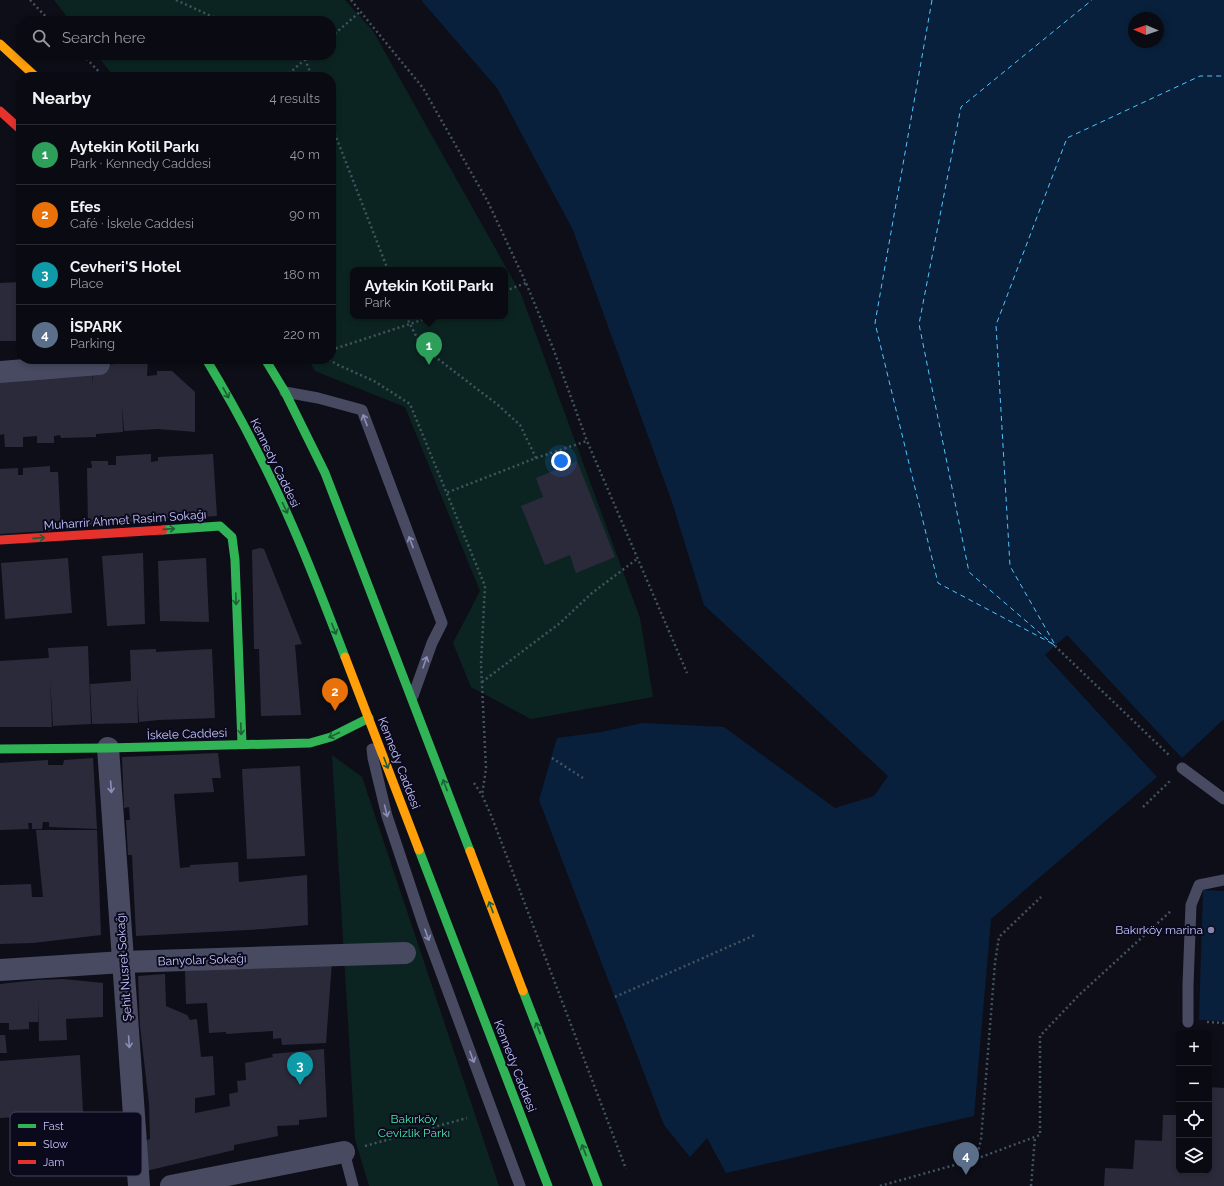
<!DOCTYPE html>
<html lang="en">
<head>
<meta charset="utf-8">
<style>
	:root { --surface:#0a0a12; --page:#13131b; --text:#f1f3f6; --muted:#999a9f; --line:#2a2b32; --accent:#d93025 }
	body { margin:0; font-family:Raleway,sans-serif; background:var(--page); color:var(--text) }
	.controls { position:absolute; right:12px; bottom:12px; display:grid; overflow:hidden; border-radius:8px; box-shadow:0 2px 6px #0003 }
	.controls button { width:36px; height:36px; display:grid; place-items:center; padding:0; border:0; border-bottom:1px solid var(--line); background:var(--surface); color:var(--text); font:20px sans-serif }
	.compass { position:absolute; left:1128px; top:12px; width:36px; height:36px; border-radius:50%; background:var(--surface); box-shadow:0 2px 6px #0003; rotate:272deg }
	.you { position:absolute; left:561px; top:461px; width:14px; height:14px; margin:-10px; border:3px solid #fff; border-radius:50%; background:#1a73e8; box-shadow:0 0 0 6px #1a73e833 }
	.badge { display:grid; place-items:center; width:26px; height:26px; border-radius:50%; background:var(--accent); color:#fff; font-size:13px; font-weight:700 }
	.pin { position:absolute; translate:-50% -33px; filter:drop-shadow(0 1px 2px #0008) }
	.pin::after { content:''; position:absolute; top:21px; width:14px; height:12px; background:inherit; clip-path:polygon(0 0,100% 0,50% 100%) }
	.popup { position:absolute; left:350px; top:267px; width:158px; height:52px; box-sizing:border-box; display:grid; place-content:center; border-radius:8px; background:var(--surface); filter:drop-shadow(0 1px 3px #0005); font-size:13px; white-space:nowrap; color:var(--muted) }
	.popup b { font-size:15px; color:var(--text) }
	.popup::after { content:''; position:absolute; left:50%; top:100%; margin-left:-8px; border:8px solid transparent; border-top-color:var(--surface) }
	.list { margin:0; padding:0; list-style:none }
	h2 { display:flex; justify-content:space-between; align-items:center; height:52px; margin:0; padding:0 16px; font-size:17px }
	h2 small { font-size:13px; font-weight:400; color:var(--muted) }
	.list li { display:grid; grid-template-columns:26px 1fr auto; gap:12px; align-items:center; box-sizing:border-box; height:60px; padding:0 16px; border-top:1px solid var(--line) }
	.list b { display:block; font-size:15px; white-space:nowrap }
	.list p { margin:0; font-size:13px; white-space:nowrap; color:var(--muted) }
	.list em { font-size:13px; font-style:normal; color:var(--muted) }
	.icon { flex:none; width:22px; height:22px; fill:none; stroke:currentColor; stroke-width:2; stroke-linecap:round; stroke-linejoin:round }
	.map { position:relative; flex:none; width:1224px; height:1186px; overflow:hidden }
	.search { position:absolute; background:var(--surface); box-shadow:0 2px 6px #0003; left:16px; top:16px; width:320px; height:44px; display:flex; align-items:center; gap:10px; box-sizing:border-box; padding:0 14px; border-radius:16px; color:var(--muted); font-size:15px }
	.panel { position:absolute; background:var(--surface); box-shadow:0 2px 6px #0003; left:16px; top:72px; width:320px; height:292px; border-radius:16px }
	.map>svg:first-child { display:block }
	.green { fill:#0c2421; fill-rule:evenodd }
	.water { fill:#08203b; fill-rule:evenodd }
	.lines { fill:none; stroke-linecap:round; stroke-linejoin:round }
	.ferry { stroke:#53c5ff; stroke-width:1; stroke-dasharray:5 4; stroke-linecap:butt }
	.building { fill:#2b2a3b }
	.path { stroke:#41545f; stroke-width:2.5; stroke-dasharray:2 3; stroke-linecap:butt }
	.lane { stroke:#484a62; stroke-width:11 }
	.street { stroke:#484a62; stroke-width:22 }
	.fast { stroke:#30b455; stroke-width:9 }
	.slow { stroke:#ff9f0a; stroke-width:9 }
	.jam { stroke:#e5322d; stroke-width:9 }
	.oneway { stroke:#1e5f38 }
	.oneway2 { stroke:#8d8eb8 }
	.poi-dot { fill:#8585ae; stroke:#0b0a1c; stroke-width:1.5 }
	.labels { text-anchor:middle; stroke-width:4; stroke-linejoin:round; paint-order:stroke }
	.street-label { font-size:12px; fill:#c5c5ff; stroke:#0b0a1c }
	.poi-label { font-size:12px; fill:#c5c5ff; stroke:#0b0a1c; text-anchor:end }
	.park-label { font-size:12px; fill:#49e7ac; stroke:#0b0a1c }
	.key { fill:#0b0a1c; stroke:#434260; stroke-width:1 }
	.key-label { font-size:11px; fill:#c5c5ff }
</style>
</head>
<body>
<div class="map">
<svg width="1224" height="1186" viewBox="0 0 1224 1186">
	<rect width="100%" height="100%" fill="#0e0e18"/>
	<g class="green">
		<path d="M54,0h291l28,31 148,263 119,324 13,79 -122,22 -60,-32 -18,-44 27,-52 -75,-184 -90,-36 -7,-12h23v-282h-217l-17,-22h234v-34h-261zM353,270h152v46h-152z"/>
		<path d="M332,755l30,22 137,409h-130l-14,-47z"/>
	</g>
	<g class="water">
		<path d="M421,0h803v721l-1,-1 -41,38 -115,-123 -22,20 112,122 -166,142 -17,197 -248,57 -19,-35 -17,19 -26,-32 -125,-325 18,-62 44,-6 42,-9 81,4 111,81 39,-12 14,-20 -184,-171 -32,-103 -99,-272 -76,-142zM1134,18h24v24h-24z"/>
		<path d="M1203,890l21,1v130l-25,-1z"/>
	</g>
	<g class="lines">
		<g class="ferry">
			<path d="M932,0l-57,323 63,260 115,61"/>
			<path d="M1054,643l-44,-77 -14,-241 71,-187 133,-62h24"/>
			<path d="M1055,646l-86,-74 -50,-248 42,-217 131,-107"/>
		</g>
	</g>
	<g class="building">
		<path d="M21,282v59h-21v-58z"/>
		<path d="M148,360l-1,16 10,-1v-4h15l23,21v40l-37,-3 -34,2 -2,-26 1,27 -27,2v3l-35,1 -1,-3 -6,1v7h-17v-7l-14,1v10h-18l-1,-13 -4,1v-58l92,-6 1,13v-17l29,-4v-1z"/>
		<path d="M151,454v8l7,-1v-4l55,-3 4,62 -129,9 -1,-57h5l-1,-7h17v4h8v-9z"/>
		<path d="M577,461l38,96 -39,16 -6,-18 -25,10 -24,-59 22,-9 -7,-19z"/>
		<path d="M50,466v6h8l3,58 -61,4v-65l18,-1v7h5v-7z"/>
		<path d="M260,548l4,1 38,95 -7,1 6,70 -40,1 -2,-67h-5l-2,-99z"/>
		<path d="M143,553l2,71 -38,2 -5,-70z"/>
		<path d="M68,558l4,55 -67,6 -4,-56z"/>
		<path d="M206,558l3,64 -49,-1 -2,-60z"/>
		<path d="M88,646l3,78 -38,2 -3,-47 2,48h-52v-66l49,-3 -1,-10z"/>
		<path d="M156,649v3l56,-3 3,69 -56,2 -20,2 -2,-38 1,39 -46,1 -2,-40 41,-3 -1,-31z"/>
		<path d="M218,753l3,25h-9l2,14 -40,2 6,74 10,-1v-2l48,-3 1,20 68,-7 1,50 -45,4 -127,7 -4,-81h-4l-2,-35h4l-1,-13 -5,1 -2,-51z"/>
		<path d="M93,758l4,71 -48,-2v-5h-6l-1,7h-10v-6h-4l1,6 -29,1v-67l48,-3v5h15l1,-5z"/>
		<path d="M300,766l5,90 -58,3 -5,-90z"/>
		<path d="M36,830h61l4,105 -68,8 -33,1v-59l31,-1 1,13h11z"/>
		<path d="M332,962l-6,81 -44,2 -1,-7 -8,1v-8l-47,3v-2l-17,1 -2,-30 -21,1 -1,-33z"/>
		<path d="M165,974l1,32 21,9 3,5 7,-1 4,38 12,-1 2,39 -20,3v15l35,-7 -1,-12 9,-2 -1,-11 9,-1 -1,-17 28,-6 -1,-3 52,-5 3,68 -28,3v5l-22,1 1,10 -44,9v5l-88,21 -3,-29 7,-3 -1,-35 -9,-78 -2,-50z"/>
		<path d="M63,979l40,4v34l-37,2 1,21 -28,1 -1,-43v24h-9v7l-20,1v-7h-9v-39l37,-4z"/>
		<path d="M0,1035h5l2,18h-7z"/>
		<path d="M80,1055l3,57 -83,6v-57z"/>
		<path d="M1209,1087l15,1v98h-120l1,-18 28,1 2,-29 27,1 1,-26h16v56h30z"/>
	</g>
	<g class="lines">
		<g class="path">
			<path d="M30,0l20,21"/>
			<path d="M176,0l46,21"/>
			<path d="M351,0l72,88 65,114 38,81 27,65 34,93 100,232"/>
			<path d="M331,37l30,-26"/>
			<path d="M83,55l21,22"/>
			<path d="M296,55l9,4 7,18"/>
			<path d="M285,77l25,-22"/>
			<path d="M331,124l57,146"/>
			<path d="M505,291l21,-8"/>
			<path d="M406,316l15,30 77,59 22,20 16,33 -90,35"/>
			<path d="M331,350l103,-34"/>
			<path d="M329,359l7,5 38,17 36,23 75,182 -4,78 5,105 -4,26"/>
			<path d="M536,458l51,-17"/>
			<path d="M1055,646l114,109"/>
			<path d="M482,682l78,-59 32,-30 45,-34"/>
			<path d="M552,758l31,20"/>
			<path d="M474,783l8,12 9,20 135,354"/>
			<path d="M1143,807l27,-26"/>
			<path d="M615,997l140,-62"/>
			<path d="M1207,1022l17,1"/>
			<path d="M365,1146l102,-28"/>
			<path d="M976,1159l5,-19 14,-177 4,-26 42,-40"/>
			<path d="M880,1186l96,-27 64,-24v-99l39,-41 93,-85"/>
			<path d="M1031,1186l4,-49"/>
		</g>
		<g class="lane">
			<path d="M285,392l33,6 44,12 80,213 -10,20 -19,53"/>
			<path d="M372,749l1,9 14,58 36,108 97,262"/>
			<path d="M1182,768l42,31"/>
			<path d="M1188,1022v-37l3,-80 8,-20 25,-5"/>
			<path d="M344,1152l9,34"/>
		</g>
		<g class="street">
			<path d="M0,372l99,-8"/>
			<path d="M108,748l31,438"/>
			<path d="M0,970l123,-8 282,-9"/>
			<path d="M171,1186l173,-34"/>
		</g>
		<g class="fast">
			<path d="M206,359c18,30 35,60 50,90 35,67 62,138 89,208"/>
			<path d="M265,359l20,33 40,81 145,378"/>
			<path d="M163,530l57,-4 12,11 3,23 7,184"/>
			<path d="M0,749l108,-1 202,-5 21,-6 38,-19"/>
			<path d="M419,850l129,336"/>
			<path d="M523,991l75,195"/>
		</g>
		<g class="slow">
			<path d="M0,44l36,33"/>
			<path d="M345,657l74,193"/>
			<path d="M470,851l53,140"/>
		</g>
		<g class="jam">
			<path d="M0,111l21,19"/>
			<path d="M0,540l163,-10"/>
		</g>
	</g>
	<defs><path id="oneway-shaft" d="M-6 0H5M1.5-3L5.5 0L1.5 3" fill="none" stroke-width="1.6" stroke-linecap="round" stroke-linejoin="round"/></defs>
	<g class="oneway">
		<use href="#oneway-shaft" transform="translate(226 393) rotate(61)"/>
		<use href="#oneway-shaft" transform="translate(285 508) rotate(65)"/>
		<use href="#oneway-shaft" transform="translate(169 529) rotate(-4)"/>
		<use href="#oneway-shaft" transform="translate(39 538) rotate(-4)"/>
		<use href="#oneway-shaft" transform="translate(236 599) rotate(88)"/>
		<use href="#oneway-shaft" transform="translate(334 629) rotate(68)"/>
		<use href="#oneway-shaft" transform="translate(241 729) rotate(88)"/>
		<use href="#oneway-shaft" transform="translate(334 735) rotate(155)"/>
		<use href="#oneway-shaft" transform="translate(386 763) rotate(69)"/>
		<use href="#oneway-shaft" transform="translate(445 785) rotate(-111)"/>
		<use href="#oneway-shaft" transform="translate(491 907) rotate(-111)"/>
		<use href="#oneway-shaft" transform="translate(538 1028) rotate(-111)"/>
		<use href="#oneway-shaft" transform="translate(584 1150) rotate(-111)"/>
	</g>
	<g class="oneway2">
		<use href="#oneway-shaft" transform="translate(365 420) rotate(-111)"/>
		<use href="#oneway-shaft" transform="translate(411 542) rotate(-111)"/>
		<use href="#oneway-shaft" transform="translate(425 662) rotate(-71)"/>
		<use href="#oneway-shaft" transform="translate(111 787) rotate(86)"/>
		<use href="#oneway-shaft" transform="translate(386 811) rotate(76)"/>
		<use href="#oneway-shaft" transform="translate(427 935) rotate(70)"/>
		<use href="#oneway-shaft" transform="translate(129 1042) rotate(86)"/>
		<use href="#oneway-shaft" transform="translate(472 1057) rotate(70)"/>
	</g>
	<circle class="poi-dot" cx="1211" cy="930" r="4"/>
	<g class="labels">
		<g class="street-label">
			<text transform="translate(275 463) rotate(64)" y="4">Kennedy Caddesi</text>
			<text transform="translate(125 520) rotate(-4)" y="4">Muharrir Ahmet Rasim Sokağı</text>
			<text transform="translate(187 734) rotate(-2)" y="4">İskele Caddesi</text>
			<text transform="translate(399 763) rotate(69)" y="4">Kennedy Caddesi</text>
			<text transform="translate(202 960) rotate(-2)" y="4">Banyolar Sokağı</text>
			<text transform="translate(124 967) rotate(-94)" y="4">Şehit Nusret Sokağı</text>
			<text transform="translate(515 1066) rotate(69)" y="4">Kennedy Caddesi</text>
		</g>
		<g class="poi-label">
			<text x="1203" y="934">Bakırköy marina</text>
		</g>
		<g class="park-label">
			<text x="414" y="1123">Bakırköy<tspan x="414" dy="14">Cevizlik Parkı</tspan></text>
		</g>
	</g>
	<rect x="10" y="1112" width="132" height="64" rx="6" class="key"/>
	<rect x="18" y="1124" width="18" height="4" fill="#30b455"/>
	<rect x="18" y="1142" width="18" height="4" fill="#ff9f0a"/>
	<rect x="18" y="1160" width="18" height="4" fill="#e5322d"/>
	<g class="key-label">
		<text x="43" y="1130">Fast</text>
		<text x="43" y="1148">Slow</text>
		<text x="43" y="1166">Jam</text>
	</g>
</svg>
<div class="controls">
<button>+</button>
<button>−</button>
<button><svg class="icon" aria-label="locate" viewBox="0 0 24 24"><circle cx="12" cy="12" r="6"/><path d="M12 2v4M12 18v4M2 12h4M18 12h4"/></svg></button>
<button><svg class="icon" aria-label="layers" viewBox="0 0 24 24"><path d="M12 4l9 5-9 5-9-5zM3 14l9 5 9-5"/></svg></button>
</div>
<svg class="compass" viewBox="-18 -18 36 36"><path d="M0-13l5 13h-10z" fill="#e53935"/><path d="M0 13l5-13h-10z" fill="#999a9f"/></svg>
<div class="you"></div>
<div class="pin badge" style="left:429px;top:365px;background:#2e9e5b">1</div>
<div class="popup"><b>Aytekin Kotil Parkı</b>Park</div>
<div class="pin badge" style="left:335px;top:711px;background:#e8710a">2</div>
<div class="pin badge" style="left:300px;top:1085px;background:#0f9aa8">3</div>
<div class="pin badge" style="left:966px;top:1175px;background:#5c6f8a">4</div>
<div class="search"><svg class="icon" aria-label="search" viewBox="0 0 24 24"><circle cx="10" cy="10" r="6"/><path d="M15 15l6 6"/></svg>Search here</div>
<section class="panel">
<h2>Nearby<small>4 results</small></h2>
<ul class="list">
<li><span class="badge" style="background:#2e9e5b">1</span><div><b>Aytekin Kotil Parkı</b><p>Park · Kennedy Caddesi</p></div><em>40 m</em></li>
<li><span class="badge" style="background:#e8710a">2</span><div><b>Efes</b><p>Café · İskele Caddesi</p></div><em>90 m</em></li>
<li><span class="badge" style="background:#0f9aa8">3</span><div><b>Cevheri'S Hotel</b><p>Place</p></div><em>180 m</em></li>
<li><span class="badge" style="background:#5c6f8a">4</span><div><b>İSPARK</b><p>Parking</p></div><em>220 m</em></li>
</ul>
</section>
</div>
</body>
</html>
